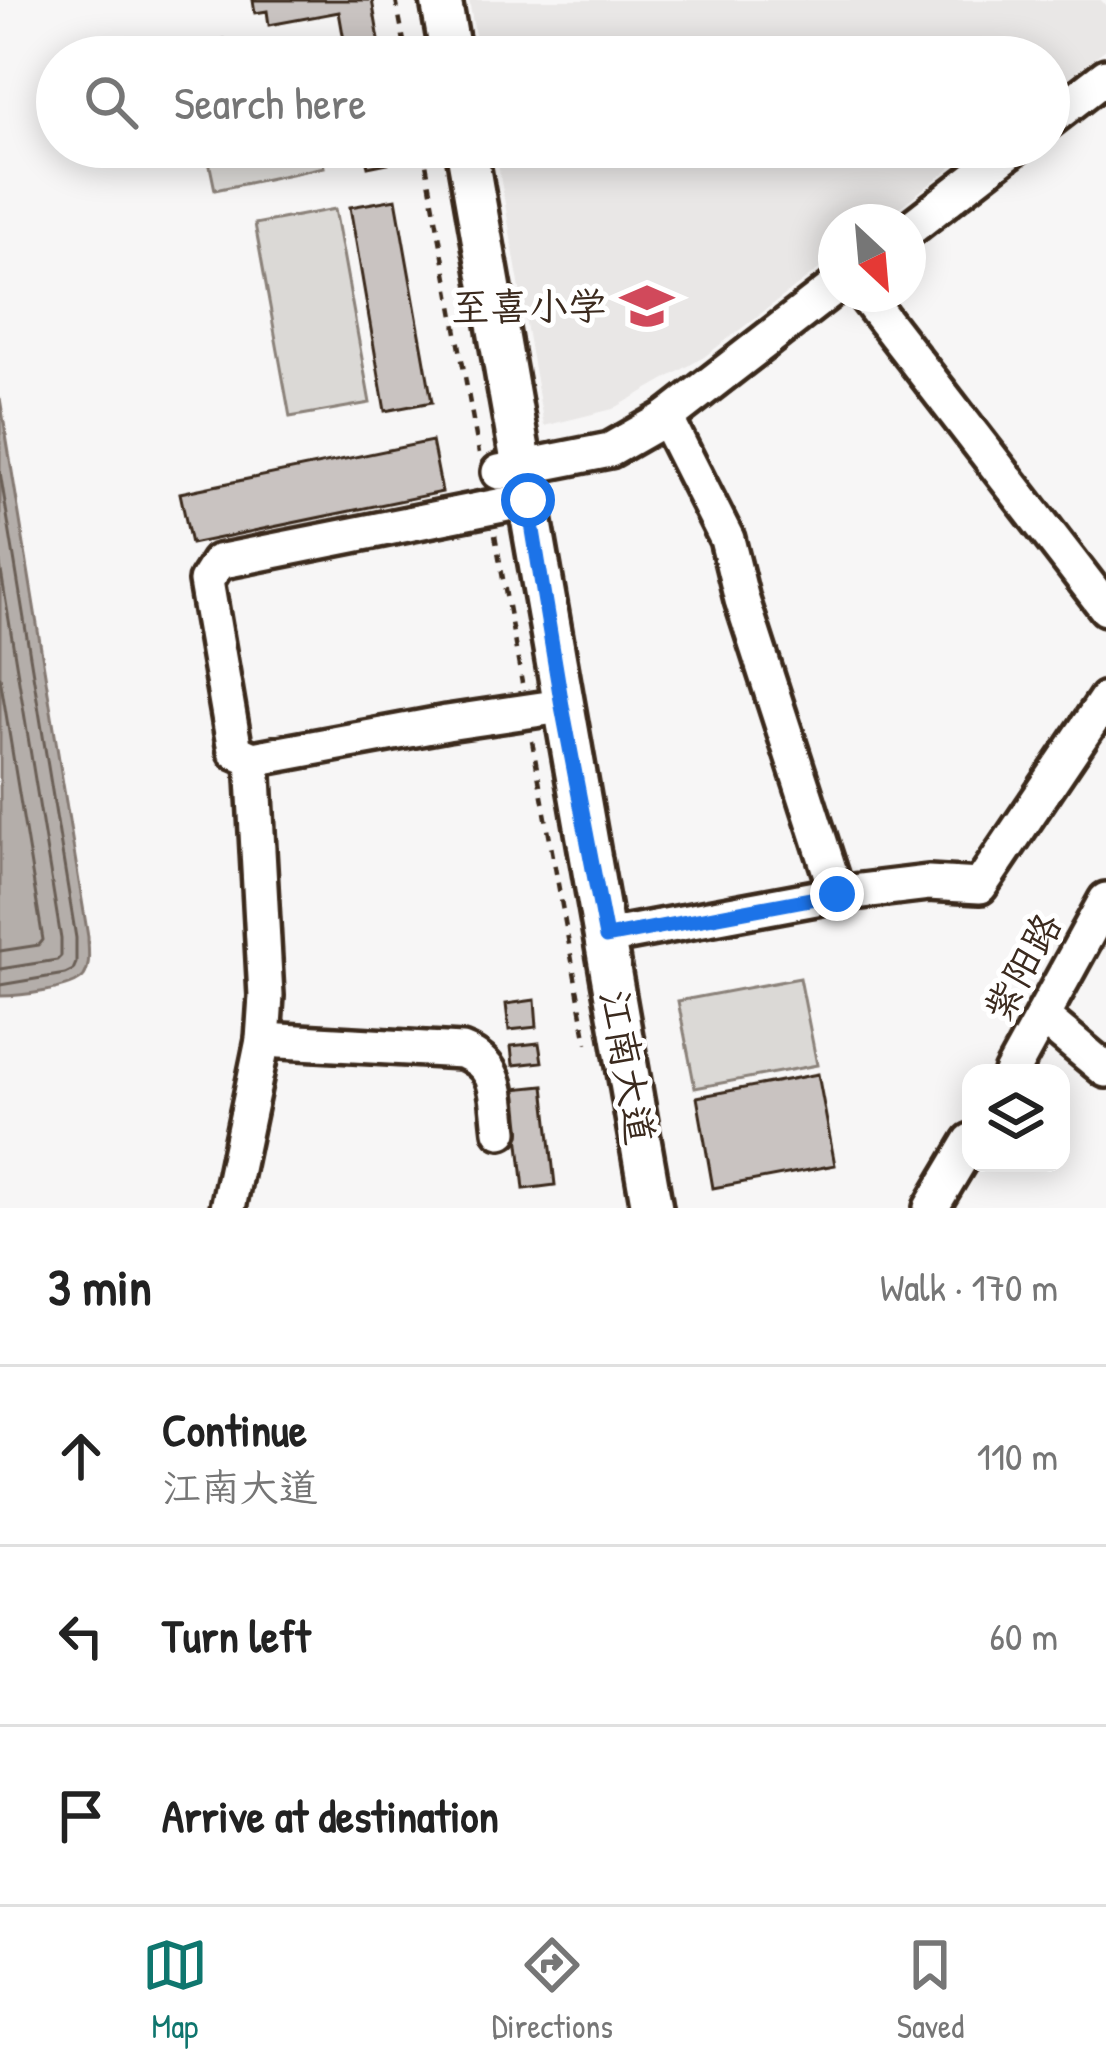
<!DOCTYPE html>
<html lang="en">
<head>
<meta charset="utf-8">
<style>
	:root { --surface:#fff; --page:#f6f6f6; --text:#222; --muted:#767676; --line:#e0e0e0; --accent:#0f766e }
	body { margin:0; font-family:"Patrick Hand","LXGW WenKai TC",sans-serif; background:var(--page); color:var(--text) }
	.controls { position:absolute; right:36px; bottom:36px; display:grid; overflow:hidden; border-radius:24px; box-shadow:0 6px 30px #0003 }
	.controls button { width:108px; height:108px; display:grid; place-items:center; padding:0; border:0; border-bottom:3px solid var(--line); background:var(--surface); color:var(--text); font:60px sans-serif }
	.compass { position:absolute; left:818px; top:204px; width:108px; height:108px; border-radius:50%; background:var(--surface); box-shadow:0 6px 30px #0003; rotate:154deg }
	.stop { position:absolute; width:36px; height:36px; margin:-27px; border:9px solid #1a73e8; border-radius:50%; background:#fff }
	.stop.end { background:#1a73e8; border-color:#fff; box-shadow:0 3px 12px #0008 }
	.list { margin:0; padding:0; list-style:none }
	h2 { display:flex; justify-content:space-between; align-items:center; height:156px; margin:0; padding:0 48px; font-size:51px }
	h2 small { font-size:39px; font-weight:400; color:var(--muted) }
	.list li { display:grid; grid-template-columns:78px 1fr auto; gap:36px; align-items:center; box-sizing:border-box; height:180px; padding:0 48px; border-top:3px solid var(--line) }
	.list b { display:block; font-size:45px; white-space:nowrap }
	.list p { margin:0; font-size:39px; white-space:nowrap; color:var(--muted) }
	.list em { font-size:39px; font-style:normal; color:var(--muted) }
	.icon { flex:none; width:66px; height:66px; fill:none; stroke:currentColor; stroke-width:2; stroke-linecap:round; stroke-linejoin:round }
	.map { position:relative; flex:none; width:1106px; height:1208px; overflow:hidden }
	.search { position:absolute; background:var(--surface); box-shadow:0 6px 30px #0003; left:36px; right:36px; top:36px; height:132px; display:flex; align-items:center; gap:30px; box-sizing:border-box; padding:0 42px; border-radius:66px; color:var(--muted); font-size:45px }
	.sheet { height:696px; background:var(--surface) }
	nav { display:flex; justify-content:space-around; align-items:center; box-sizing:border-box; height:168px; border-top:3px solid var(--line); background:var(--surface); font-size:33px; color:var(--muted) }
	nav a { display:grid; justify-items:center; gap:6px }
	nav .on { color:var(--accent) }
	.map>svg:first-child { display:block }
	.built { fill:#e9e7e6 }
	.green { fill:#dbd9d6; stroke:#8b827a; stroke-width:3 }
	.water { fill:#b4aeaa; stroke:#847972; stroke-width:3 }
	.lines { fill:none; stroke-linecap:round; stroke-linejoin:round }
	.shore { stroke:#6b5f56; stroke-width:3 }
	.building { fill:#c9c3c1; stroke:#3b2a1e; stroke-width:3 }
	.minor-casing { stroke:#3b2a1e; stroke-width:42 }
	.major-casing { stroke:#3b2a1e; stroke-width:48 }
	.path { stroke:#3b2a1e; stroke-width:4.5; stroke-dasharray:9 9; stroke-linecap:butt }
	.minor { stroke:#fff; stroke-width:33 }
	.major { stroke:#fff; stroke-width:39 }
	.route { stroke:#1a73e8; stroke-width:15 }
	.labels { text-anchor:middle; stroke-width:10; stroke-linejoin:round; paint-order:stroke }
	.poi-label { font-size:39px; fill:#3b2a1e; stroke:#fff; text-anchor:end }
	.street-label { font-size:39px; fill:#3b2a1e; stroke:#fff }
</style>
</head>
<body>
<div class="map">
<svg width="1106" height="1208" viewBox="0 0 1106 1208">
	<rect width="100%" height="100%" fill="#f7f6f6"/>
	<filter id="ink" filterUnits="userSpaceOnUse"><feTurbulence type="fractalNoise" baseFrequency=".00833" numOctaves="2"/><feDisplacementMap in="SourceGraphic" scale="24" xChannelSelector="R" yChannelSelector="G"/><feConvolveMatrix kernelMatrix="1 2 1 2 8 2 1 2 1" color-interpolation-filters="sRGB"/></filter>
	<g filter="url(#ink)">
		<g class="built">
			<path d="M469,0h632l5,6v43l-57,43v-35h-570z"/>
			<path d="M495,147h483l-98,75h-44v34l-132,101 -91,52 -69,17z"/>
		</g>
		<g class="green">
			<path d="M224,39l10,3 15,15h-55l9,-12z"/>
			<path d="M206,147h114l4,20 -109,23z"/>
			<path d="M335,209l35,194 -80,14 -35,-193z"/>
			<path d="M800,978l17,87 -122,23 -17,-87z"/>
		</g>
		<path class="water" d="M0,398l88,539c0,12 3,28 -4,39 -10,14 -66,20 -84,20z"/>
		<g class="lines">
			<g class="shore">
				<path d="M0,472l76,466v25l-3,7 -8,4 -65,11"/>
				<path d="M0,565l61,374v17l-4,4 -57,9"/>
				<path d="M0,677l43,263 -4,5 -39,6"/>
			</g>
		</g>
		<g class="building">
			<path d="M253,0h119l10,57h-35l-8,-45 -70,13 -2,-14 -12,2z"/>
			<path d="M364,147h36l2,13 -34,7z"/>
			<path d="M396,199l36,203 -47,9 -35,-204z"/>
			<path d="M432,441l10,51 -251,52 -11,-51z"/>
			<path d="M535,1000l2,27 -28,3 -3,-26z"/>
			<path d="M539,1043l3,19 -29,3 -2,-19z"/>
			<path d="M818,1074l17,91 -122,23 -16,-91z"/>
			<path d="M544,1086l11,99 -31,4 -11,-100z"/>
		</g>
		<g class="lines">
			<g class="minor-casing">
				<g id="minor">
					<path d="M1049,120l57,-44"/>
					<path d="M908,230l107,-83"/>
					<path d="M864,294l242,314"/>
					<path d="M666,418l61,121 15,61 95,294"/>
					<path d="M499,472l111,-22 56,-32 170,-132"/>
					<path d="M528,500l-310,62 -12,19 29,170 18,8 194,-36 115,-17"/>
					<path d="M606,937l231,-43 91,-11 52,3 126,-187"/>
					<path d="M1044,1018l62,52"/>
					<path d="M263,1040l199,11c39,15 34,44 39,80"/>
					<path d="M1011,1073l95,-173"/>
					<path d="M228,1208l35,-168 3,-44 -13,-237"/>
					<path d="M931,1208l40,-67"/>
				</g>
			</g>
			<g class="major-casing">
				<g id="major">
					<path d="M441,0l10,57"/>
					<path d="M466,147l186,1061"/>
				</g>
			</g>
			<g class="path">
				<path d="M396,0l11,57"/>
				<path d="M423,147l56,306"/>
				<path d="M495,535l27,148"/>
				<path d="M532,741l55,302"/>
			</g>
			<use href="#minor" class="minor"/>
			<use href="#major" class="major"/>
		</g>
	</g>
	<g class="lines" filter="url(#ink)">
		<path class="route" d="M528,500l34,206 44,231 231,-43"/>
	</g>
	<defs>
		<g id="school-bare" transform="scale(4.14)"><path d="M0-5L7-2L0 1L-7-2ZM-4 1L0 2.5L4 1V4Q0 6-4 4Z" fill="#d1495b" stroke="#fff" stroke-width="2.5" paint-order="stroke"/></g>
	</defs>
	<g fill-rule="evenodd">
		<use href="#school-bare" x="647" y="306"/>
	</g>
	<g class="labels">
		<g class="poi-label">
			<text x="607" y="320">至喜小学</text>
		</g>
		<g class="street-label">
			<text transform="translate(1022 967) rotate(-61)" y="14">紫阳路</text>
			<text transform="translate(628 1067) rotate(80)" y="14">江南大道</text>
		</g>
	</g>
</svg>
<div class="controls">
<button><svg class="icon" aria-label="layers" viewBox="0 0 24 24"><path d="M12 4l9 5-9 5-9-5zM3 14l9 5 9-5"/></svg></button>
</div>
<svg class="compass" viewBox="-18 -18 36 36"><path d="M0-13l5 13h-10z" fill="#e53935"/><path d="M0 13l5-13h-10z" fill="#767676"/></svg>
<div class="stop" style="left:528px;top:500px"></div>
<div class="stop end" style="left:837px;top:894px"></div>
<div class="search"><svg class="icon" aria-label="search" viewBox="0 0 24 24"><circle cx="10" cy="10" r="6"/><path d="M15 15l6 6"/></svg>Search here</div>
</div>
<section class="sheet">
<h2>3 min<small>Walk · 170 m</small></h2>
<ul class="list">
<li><svg class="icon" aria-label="ahead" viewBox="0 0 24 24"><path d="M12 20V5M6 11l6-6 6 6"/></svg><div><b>Continue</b><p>江南大道</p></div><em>110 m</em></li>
<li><svg class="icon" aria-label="left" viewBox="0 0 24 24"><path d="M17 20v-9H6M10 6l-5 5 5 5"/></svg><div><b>Turn left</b></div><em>60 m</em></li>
<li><svg class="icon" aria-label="arrive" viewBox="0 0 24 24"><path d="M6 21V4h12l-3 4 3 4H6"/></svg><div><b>Arrive at destination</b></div></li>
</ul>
</section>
<nav>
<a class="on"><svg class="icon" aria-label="map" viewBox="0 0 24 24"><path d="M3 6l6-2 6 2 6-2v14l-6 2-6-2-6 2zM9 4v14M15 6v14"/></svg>Map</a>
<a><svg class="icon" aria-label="directions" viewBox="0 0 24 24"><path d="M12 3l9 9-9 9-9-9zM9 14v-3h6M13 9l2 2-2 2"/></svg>Directions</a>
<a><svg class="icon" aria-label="saved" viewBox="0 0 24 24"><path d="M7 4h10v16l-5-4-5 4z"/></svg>Saved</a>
</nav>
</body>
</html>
